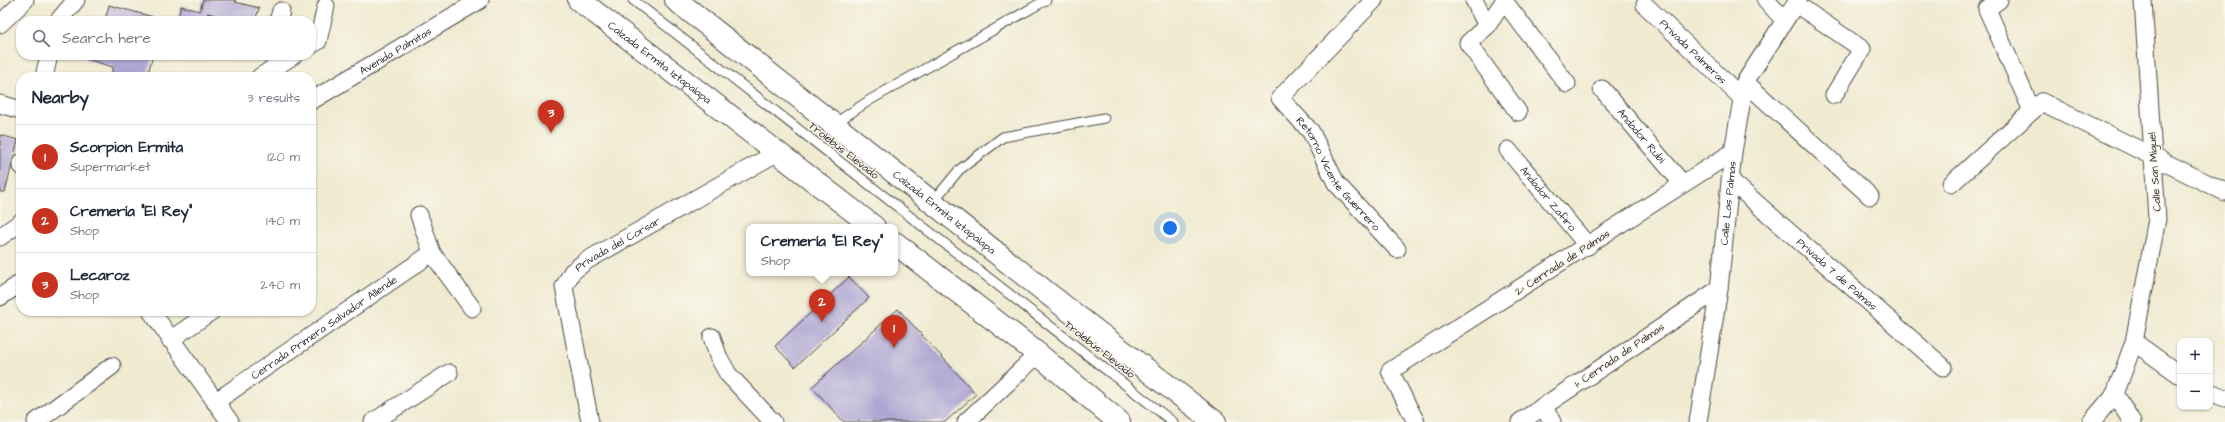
<!DOCTYPE html>
<html lang="en">
<head>
<meta charset="utf-8">
<style>
	:root { --surface:#fff; --page:#f6f6f7; --text:#1f2937; --muted:#747a83; --line:#e0e1e3; --accent:#c8321e }
	body { margin:0; font-family:"Architects Daughter",sans-serif; background:var(--page); color:var(--text) }
	.controls { position:absolute; right:12px; bottom:12px; display:grid; overflow:hidden; border-radius:8px; box-shadow:0 1px 3px #0004 }
	.controls button { width:36px; height:36px; display:grid; place-items:center; padding:0; border:0; border-bottom:1px solid var(--line); background:var(--surface); color:var(--text); font:20px sans-serif }
	.you { position:absolute; left:1170px; top:228px; width:14px; height:14px; margin:-10px; border:3px solid #fff; border-radius:50%; background:#1a73e8; box-shadow:0 0 0 6px #1a73e833 }
	.badge { display:grid; place-items:center; width:26px; height:26px; border-radius:50%; background:var(--accent); color:#fff; font-size:13px; font-weight:700 }
	.pin { position:absolute; translate:-50% -33px; filter:drop-shadow(0 1px 2px #0008) }
	.pin::after { content:''; position:absolute; top:21px; width:14px; height:12px; background:inherit; clip-path:polygon(0 0,100% 0,50% 100%) }
	.popup { position:absolute; left:746px; top:224px; width:152px; height:52px; box-sizing:border-box; display:grid; place-content:center; border-radius:8px; background:var(--surface); filter:drop-shadow(0 1px 3px #0005); font-size:13px; white-space:nowrap; color:var(--muted) }
	.popup b { font-size:15px; color:var(--text) }
	.popup::after { content:''; position:absolute; left:50%; top:100%; margin-left:-8px; border:8px solid transparent; border-top-color:var(--surface) }
	.list { margin:0; padding:0; list-style:none }
	h2 { display:flex; justify-content:space-between; align-items:center; height:52px; margin:0; padding:0 16px; font-size:17px }
	h2 small { font-size:13px; font-weight:400; color:var(--muted) }
	.list li { display:grid; grid-template-columns:26px 1fr auto; gap:12px; align-items:center; box-sizing:border-box; height:64px; padding:0 16px; border-top:1px solid var(--line) }
	.list b { display:block; font-size:15px; white-space:nowrap }
	.list p { margin:0; font-size:13px; white-space:nowrap; color:var(--muted) }
	.list em { font-size:13px; font-style:normal; color:var(--muted) }
	.icon { flex:none; width:22px; height:22px; fill:none; stroke:currentColor; stroke-width:2; stroke-linecap:round; stroke-linejoin:round }
	.map { position:relative; flex:none; width:2225px; height:422px; overflow:hidden }
	.search { position:absolute; background:var(--surface); box-shadow:0 1px 3px #0004; left:16px; top:16px; width:300px; height:44px; display:flex; align-items:center; gap:10px; box-sizing:border-box; padding:0 14px; border-radius:16px; color:var(--muted); font-size:15px }
	.panel { position:absolute; background:var(--surface); box-shadow:0 1px 3px #0004; left:16px; top:72px; width:300px; height:244px; border-radius:16px }
	.map>svg:first-child { display:block }
	.building { fill:#afa7d3 }
	.lines { fill:none; stroke-linecap:round; stroke-linejoin:round }
	.lane-casing { stroke:#484844; stroke-width:11 }
	.street-casing { stroke:#484844; stroke-width:19 }
	.primary-casing { stroke:#484844; stroke-width:24 }
	.lane { stroke:#fff; stroke-width:9 }
	.street { stroke:#fff; stroke-width:17 }
	.primary { stroke:#fff; stroke-width:22 }
	.labels { text-anchor:middle; stroke-width:3; stroke-linejoin:round; paint-order:stroke }
	.street-label { font-size:11px; fill:#2b2b2b; stroke:#fbf7ec }
</style>
</head>
<body>
<div class="map">
<svg width="2225" height="422" viewBox="0 0 2225 422">
	<rect width="100%" height="100%" fill="#fbf7ec"/>
	<filter id="ink" filterUnits="userSpaceOnUse"><feTurbulence type="fractalNoise" baseFrequency=".025" numOctaves="2"/><feDisplacementMap in="SourceGraphic" scale="8" xChannelSelector="R" yChannelSelector="G"/><feConvolveMatrix kernelMatrix="1 2 1 2 8 2 1 2 1" color-interpolation-filters="sRGB"/></filter>
	<filter id="wash" filterUnits="userSpaceOnUse"><feTurbulence type="fractalNoise" baseFrequency=".012" numOctaves="4" result="noise"/><feDisplacementMap in="SourceGraphic" scale="16" xChannelSelector="R" yChannelSelector="G"/><feGaussianBlur stdDeviation="0.9" result="paint"/><feColorMatrix in="noise" values="0 0 0 0 0 0 0 0 0 0 0 0 0 0 0 0 0 1.4 0 .05"/><feComposite in="paint" operator="in"/></filter>
	<g filter="url(#wash)">
		<rect width="100%" height="100%" fill="#efead0"/>
		<g id="blocks">
			<g class="building">
				<path d="M203,0h33l-1,2 24,6 -4,13h-18l-30,-8 14,4 -1,4h-43l4,-15 19,5z"/>
				<path d="M109,5l44,12 -1,4h-47z"/>
				<path d="M87,55h66l-6,22h-36l2,-10 -27,-8z"/>
				<path d="M0,135l18,5 -13,52h-5z"/>
				<path d="M849,277l20,21 -74,69 -20,-21z"/>
				<path d="M898,309l78,85 -31,28h-101l-32,-35z"/>
			</g>
		</g>
	</g>
	<g filter="url(#ink)">
		<use href="#blocks" fill-opacity="0" stroke="#484844" stroke-width="1"/>
		<g class="lines">
			<g class="lane-casing">
				<g id="lane">
					<path d="M633,0l540,422"/>
					<path d="M834,124l36,-24 176,-100"/>
					<path d="M932,203l27,-33 44,-33 101,-19"/>
				</g>
			</g>
			<g class="street-casing">
				<g id="street">
					<path id="s1" d="M1374,0l-94,98 31,34 25,51 61,66"/>
					<path d="M1474,0l13,26"/>
					<path d="M1766,0l18,20"/>
					<path d="M1999,0l-12,9 45,102"/>
					<path d="M1796,4l66,45 -28,46"/>
					<path id="s2" d="M1645,5l97,93"/>
					<path d="M58,21l18,-21"/>
					<path d="M278,21l3,-10"/>
					<path d="M0,24l25,-24"/>
					<path d="M311,45l7,-4 8,-35"/>
					<path d="M44,77l5,-22"/>
					<path d="M260,77l34,-22"/>
					<path d="M1745,82l125,114"/>
					<path id="s3" d="M1602,89l80,94"/>
					<path id="s4" d="M311,101l169,-101"/>
					<path d="M0,104l21,6"/>
					<path d="M1518,112l-50,-69 19,-17 17,-25 63,83"/>
					<path id="s5" d="M1508,150l80,96"/>
					<path d="M21,163v3"/>
					<path id="s6" d="M1731,181l212,186"/>
					<path d="M1951,184l91,-82 183,90"/>
					<path d="M419,215l13,38 40,55"/>
					<path d="M0,237l21,-15"/>
					<path d="M0,297l21,-14"/>
					<path d="M151,311l79,111"/>
					<path d="M712,337l6,19 10,18 45,48"/>
					<path d="M170,340l42,-29"/>
					<path d="M2134,342l46,33"/>
					<path d="M2210,392l15,6"/>
					<path d="M2115,394l17,28"/>
					<path id="s7" d="M215,402l217,-149"/>
					<path d="M1543,406l9,16"/>
					<path d="M36,422l76,-56"/>
					<path d="M373,422l76,-49"/>
					<path id="s8" d="M590,422l-26,-135 8,-15 14,-11 192,-109"/>
					<path d="M966,422l72,-68"/>
					<path d="M1416,422l-26,-51 343,-219"/>
					<path d="M1520,422l199,-133"/>
					<path id="s9" d="M1698,422l21,-133 14,-137 12,-70 53,-82"/>
					<path d="M2091,422l24,-28 19,-52 23,-123 -14,-219"/>
				</g>
			</g>
			<g class="primary-casing">
				<g id="primary">
					<path id="s10" d="M579,0l295,227"/>
					<path id="s11" d="M676,0l394,311 145,111"/>
					<path d="M895,243l143,111 81,68"/>
				</g>
			</g>
			<use href="#lane" class="lane"/>
			<use href="#street" class="street"/>
			<use href="#primary" class="primary"/>
		</g>
	</g>
	<g class="labels">
		<g class="street-label">
			<text dy="4" stroke="none"><textPath href="#s4" startOffset="98">Avenida Palmitas</textPath></text>
			<text dy="4" stroke="none"><textPath href="#s2" startOffset="67">Privada Palmeras</textPath></text>
			<text dy="4" stroke="none"><textPath href="#s10" startOffset="102">Calzada Ermita Iztapalapa</textPath></text>
			<text dy="4" stroke="none"><textPath href="#s3" startOffset="61">Andador Rubí</textPath></text>
			<text transform="translate(844 150) rotate(38)" y="4">Trolebús Elevado</text>
			<text transform="translate(2154 172) rotate(-94)" y="4">Calle San Miguel</text>
			<text dy="4" stroke="none"><textPath href="#s1" startOffset="232">Retorno Vicente Guerrero</textPath></text>
			<text dy="4" stroke="none"><textPath href="#s5" startOffset="63">Andador Zafiro</textPath></text>
			<text dy="4" stroke="none"><textPath href="#s9" startOffset="221">Calle Las Palmas</textPath></text>
			<text dy="4" stroke="none"><textPath href="#s11" startOffset="342">Calzada Ermita Iztapalapa</textPath></text>
			<text dy="4" stroke="none"><textPath href="#s8" startOffset="208">Privada del Corsar</textPath></text>
			<text transform="translate(1562 262) rotate(-33)" y="4">2ª Cerrada de Palmas</text>
			<text dy="4" stroke="none"><textPath href="#s6" startOffset="141">Privada 7 de Palmas</textPath></text>
			<text dy="4" stroke="none"><textPath href="#s7" startOffset="132">Cerrada Primera Salvador Allende</textPath></text>
			<text transform="translate(1100 349) rotate(38)" y="4">Trolebús Elevado</text>
			<text transform="translate(1619 355) rotate(-34)" y="4">1ª Cerrada de Palmas</text>
		</g>
	</g>
</svg>
<div class="controls">
<button>+</button>
<button>−</button>
</div>
<div class="you"></div>
<div class="pin badge" style="left:894px;top:348px">1</div>
<div class="pin badge" style="left:822px;top:322px">2</div>
<div class="popup"><b>Cremería &quot;El Rey&quot;</b>Shop</div>
<div class="pin badge" style="left:551px;top:133px">3</div>
<div class="search"><svg class="icon" aria-label="search" viewBox="0 0 24 24"><circle cx="10" cy="10" r="6"/><path d="M15 15l6 6"/></svg>Search here</div>
<section class="panel">
<h2>Nearby<small>3 results</small></h2>
<ul class="list">
<li><span class="badge">1</span><div><b>Scorpion Ermita</b><p>Supermarket</p></div><em>120 m</em></li>
<li><span class="badge">2</span><div><b>Cremería &quot;El Rey&quot;</b><p>Shop</p></div><em>140 m</em></li>
<li><span class="badge">3</span><div><b>Lecaroz</b><p>Shop</p></div><em>240 m</em></li>
</ul>
</section>
</div>
</body>
</html>
